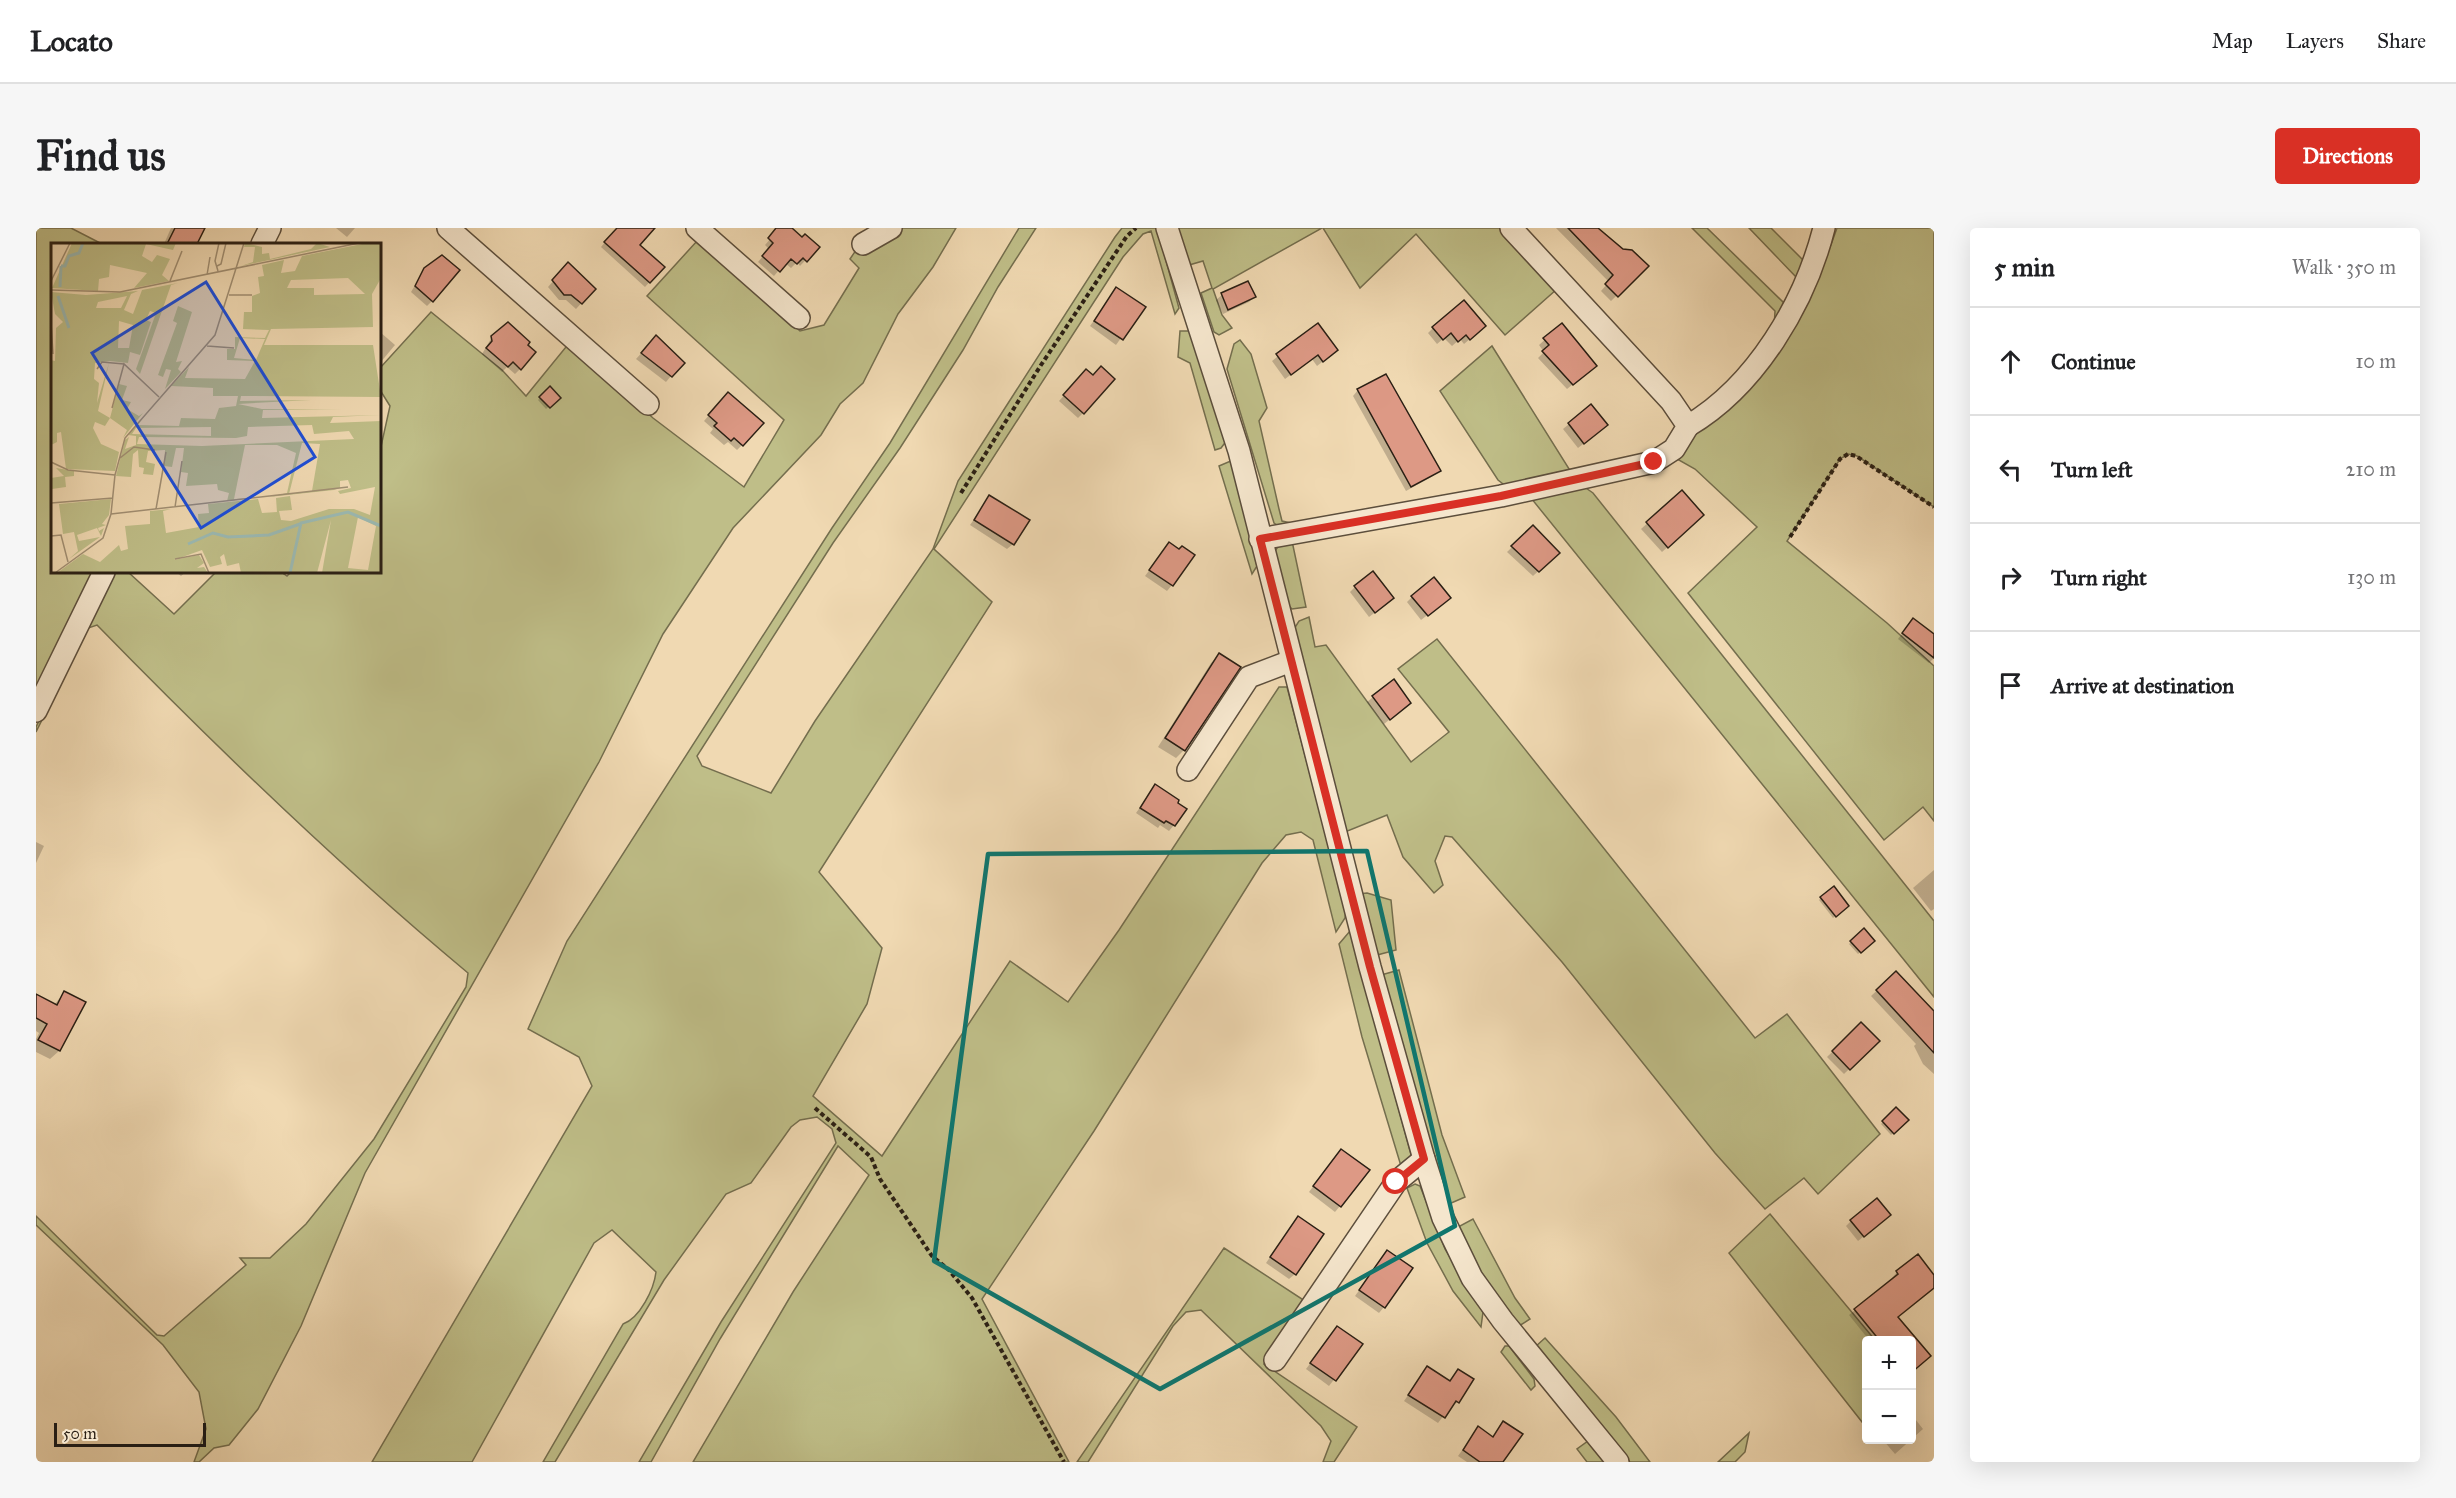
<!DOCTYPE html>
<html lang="en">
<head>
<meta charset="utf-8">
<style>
	:root { --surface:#fff; --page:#f6f6f6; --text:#202124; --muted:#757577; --line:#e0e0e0; --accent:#d93025 }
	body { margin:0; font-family:"IM FELL Great Primer",serif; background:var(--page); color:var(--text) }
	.controls { position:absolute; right:18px; bottom:18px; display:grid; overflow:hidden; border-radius:6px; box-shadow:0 6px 24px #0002 }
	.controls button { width:54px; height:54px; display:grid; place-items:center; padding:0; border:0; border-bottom:2px solid var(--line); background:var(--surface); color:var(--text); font:30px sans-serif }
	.scale { position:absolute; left:18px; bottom:15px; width:152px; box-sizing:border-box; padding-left:6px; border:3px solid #2a1f14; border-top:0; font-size:16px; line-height:21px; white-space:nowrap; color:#2a1f14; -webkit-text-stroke:4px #f5e6cd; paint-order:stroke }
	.stop { position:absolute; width:18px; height:18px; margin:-14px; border:4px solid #d93025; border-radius:50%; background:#fff }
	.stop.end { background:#d93025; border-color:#fff; box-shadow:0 2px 6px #0008 }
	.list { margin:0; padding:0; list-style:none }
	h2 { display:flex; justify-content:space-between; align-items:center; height:78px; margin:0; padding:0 24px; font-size:26px }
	h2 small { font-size:20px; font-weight:400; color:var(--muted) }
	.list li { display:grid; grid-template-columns:39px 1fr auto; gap:18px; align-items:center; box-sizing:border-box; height:108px; padding:0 24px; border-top:2px solid var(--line) }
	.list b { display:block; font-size:22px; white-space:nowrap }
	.list em { font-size:20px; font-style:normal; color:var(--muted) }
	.icon { flex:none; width:33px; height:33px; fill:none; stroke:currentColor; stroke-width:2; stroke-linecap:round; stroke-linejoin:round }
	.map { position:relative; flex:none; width:1898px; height:1234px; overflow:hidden; border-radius:6px }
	header { display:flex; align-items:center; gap:36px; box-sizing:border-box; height:84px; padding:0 30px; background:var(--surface); border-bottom:2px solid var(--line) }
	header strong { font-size:28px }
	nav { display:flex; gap:33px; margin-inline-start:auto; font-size:21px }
	.intro { display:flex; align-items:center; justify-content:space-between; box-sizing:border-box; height:144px; padding:0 36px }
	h1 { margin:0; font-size:42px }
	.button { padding:15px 27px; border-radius:6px; background:var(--accent); color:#fff; font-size:21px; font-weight:700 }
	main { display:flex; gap:36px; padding:0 36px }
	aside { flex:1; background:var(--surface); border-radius:6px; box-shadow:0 6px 24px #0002 }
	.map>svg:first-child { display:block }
	.green { fill:#bfbe88; stroke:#746e4e; stroke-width:1.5 }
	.shadow { fill:#0003 }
	.building { fill:#dd9985; stroke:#2a1f14; stroke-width:1.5 }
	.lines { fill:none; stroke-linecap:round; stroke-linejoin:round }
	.minor-casing { stroke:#5c4e3c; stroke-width:24 }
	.path { stroke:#2a1f14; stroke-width:4; stroke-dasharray:4.5 3; stroke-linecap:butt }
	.minor { stroke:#f5e6cd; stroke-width:21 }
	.route { stroke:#d93025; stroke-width:8 }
	.marked { fill:none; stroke:#0f766e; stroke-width:4.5; stroke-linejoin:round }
	.inset-river { fill:none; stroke:#9bb9b2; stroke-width:3 }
	.inset-road { fill:none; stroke:#a18f73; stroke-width:1.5 }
	.view { fill:#1d4ed8; fill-opacity:0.15; stroke:#1d4ed8; stroke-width:3 }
	.inset-edge { fill:none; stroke:#2a1f14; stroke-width:3 }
</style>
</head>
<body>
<header>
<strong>Locato</strong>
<nav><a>Map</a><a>Layers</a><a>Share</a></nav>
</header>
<div class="intro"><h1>Find us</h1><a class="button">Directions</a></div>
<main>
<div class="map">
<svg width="1898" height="1234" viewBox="0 0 1898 1234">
	<rect width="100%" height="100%" fill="#f0d9b2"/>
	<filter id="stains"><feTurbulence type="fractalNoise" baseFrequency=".00333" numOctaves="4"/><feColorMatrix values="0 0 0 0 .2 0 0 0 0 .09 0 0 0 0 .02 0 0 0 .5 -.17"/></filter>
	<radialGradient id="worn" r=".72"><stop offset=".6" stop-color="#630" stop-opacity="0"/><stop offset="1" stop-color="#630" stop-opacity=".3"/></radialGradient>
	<g class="green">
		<path d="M0,0h35l31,16h-50v328h45l-61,123z"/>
		<path d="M835,0h85l-23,39 -35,47 -35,69 -23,21 -19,31 -88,93 -70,106 -64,128 -234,411 -64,153 -43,83 -29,36 -15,3 -15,14h-5l12,-33 -7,-37 -36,-47 -127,-120v-9l121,119 7,1 82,-71 -6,-7h30l36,-34 68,-85 92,-152 2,-14c-130,-108 -253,-227 -371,-348l-9,3 -52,104v-5l76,-155h16l46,42 42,-42h65l6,4 4,-4h89v-121l10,-45 -10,-16v-22l51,-56 71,58 24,26 44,-54 83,76 91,69 40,-67 -137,-124 50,-55 103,90 24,-6 35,-57 -9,-9z"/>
		<path d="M983,0h17l-38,59 -35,63 -63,98 -67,95 -136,213 5,10 69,27 44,-72 118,-172 25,-68 157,-244 7,-9h35l22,80 -4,6 -24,-83 -8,3 -20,23 -189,292 58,53 -173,270 63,76 -15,56 -54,92 69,60 128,-195 58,41 51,-72 160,-243h8l59,224 -1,7 -9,14 -23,-92 -12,-8 -15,3 -24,28 -168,268 -112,168 87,163h-376l100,-170 76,-117 -31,-29 -118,193 -69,123h-12l82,-140 115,-179 -4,-14 -15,-12 -17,3 -9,7 -40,56 -25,11 -62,86 -109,182h-12l80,-138c17,-6 31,-35 33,-52l-44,-42 -18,13 -122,219h-100l220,-376 -13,-29 -51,-28 39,-88 265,-413 58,-85z"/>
		<path d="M1141,0h145l-109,61 9,26 10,13 -13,7 -5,-3 -13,-39 11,-5 -9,-27 -14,4z"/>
		<path d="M1287,0h177l57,61 -52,46 -89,-101 -56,54z"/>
		<path d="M1656,0h15l77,75 -10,26 1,-18z"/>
		<path d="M1713,0h22l35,35 -9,15z"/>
		<path d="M1801,0h97v279l-77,-51 -9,-2 -8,5 -53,82 100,82 47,43v155l-11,-14 -39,33 -196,-247 69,-66 -62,-58 -18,-10 8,-15c59,-67 123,-129 152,-216z"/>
		<path d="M1144,103h12l35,109 -6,8 -6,2 -25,-87 -12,-6z"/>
		<path d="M1204,112l11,14 16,54 -8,13 20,88 3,12 14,3 -16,3 -6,-4 -47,-154 7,-25z"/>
		<path d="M1456,118l79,126 -64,15 -9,-7 -58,-89z"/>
		<path d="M1197,232l24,106 -5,8 -33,-108z"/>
		<path d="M1547,258l10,7 341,428v76l-403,-499z"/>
		<path d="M1256,313l14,66 -14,2 -3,-3 -14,-55 4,-6z"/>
		<path d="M1273,389l6,30 11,-2 85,117 38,-30 -51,-63 39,-30 318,399 32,-24 93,120 -62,60 -14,-16 -39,31 -50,-56 -153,-191 -110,-125 -7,-1 -10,25 8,24 -9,8 -31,-36 -16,-42 -42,17 -51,-203 5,-8z"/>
		<path d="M1331,665l24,7 5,50 -19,5 -18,-61z"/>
		<path d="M1314,703l62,227 -11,8 -39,-129 -23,-93z"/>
		<path d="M1363,742l43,165 23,62 -16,7 -21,-58 -47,-171z"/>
		<path d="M1379,956l5,2 25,63 38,63 -2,15 -28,-36 -26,-48 -20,-55z"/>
		<path d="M1734,986l105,126h-9v87l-137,-174z"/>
		<path d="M1437,991l42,79 15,21 -11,7 -40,-57 -21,-42z"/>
		<path d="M1188,1020l81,53 -41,63 93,63 -23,35h-11l8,-21 -10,-15 -120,-116 -15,2 -13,14 -85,136h-11z"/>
		<path d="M1509,1110l71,79 34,45h-20l-95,-115z"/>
		<path d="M1469,1118h4l25,33 1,7 -4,4 -30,-38z"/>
		<path d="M1713,1205l-4,19 -10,10h-17z"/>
		<path d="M1552,1213l17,21h-18l-10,-13z"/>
	</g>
	<g class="shadow">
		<path d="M135,0h33l-9,16h-31z"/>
		<path d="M300,0h19l-8,9z"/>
		<path d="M581,0h33l-12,17 25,22 -18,20 -44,-40z"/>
		<path d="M744,0h9l29,19 -18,19 -3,-4 -6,6 -6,-5 -11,13 -16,-14 11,-13 -4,-4z"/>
		<path d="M1520,0h40l26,22 25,16 -36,35 -10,-10 8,-9z"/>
		<path d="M389,41l7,32 -5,5 -16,-14z"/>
		<path d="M527,42l31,19 -18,20 -10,-9h-7l-11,-13z"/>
		<path d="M1081,61l26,18 -27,38 -26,-19z"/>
		<path d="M1186,67l32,2 -5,5 -26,12 -7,-14z"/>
		<path d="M1282,97l13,30 -14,11 -5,-7 -27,20 -13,-18z"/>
		<path d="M1525,97l28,46 -22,18 -29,-31 6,-6 -5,-7z"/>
		<path d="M1397,100l45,4 -14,12 -4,-5 -8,7 -8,-8 -7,6 -9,-11z"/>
		<path d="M344,104l15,13 -15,18z"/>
		<path d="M456,109l28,32 -5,5 -8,-7 -5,5 -20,-18z"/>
		<path d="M620,109l20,17 -5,22 -5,6 -30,-23z"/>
		<path d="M1045,149l2,36 -5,5 -19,-17z"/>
		<path d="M514,160l9,10 -13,11 -8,-9z"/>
		<path d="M1322,162l81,81 -6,5 -27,15 -53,-95z"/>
		<path d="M687,171l19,46 -5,5 -9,-8 -4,3 -14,-12 3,-4 -9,-8z"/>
		<path d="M1555,178l10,24 -23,18 -15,-19z"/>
		<path d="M1646,264l15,29 -35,31 -21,-23z"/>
		<path d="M954,269l23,47 -6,5 -37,-24z"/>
		<path d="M1497,299l25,26 -25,23 -26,-24z"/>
		<path d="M1133,316l3,41 -5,6 -22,-15z"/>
		<path d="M140,344h10l-5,4z"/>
		<path d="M1319,359l31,17 -17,13 -19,-25z"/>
		<path d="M1376,369l31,6 -22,17 -14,-18z"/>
		<path d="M1872,398l26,10v22l-5,5 -31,-24z"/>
		<path d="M1183,427l-35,95 -8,8 -18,-11 53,-84z"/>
		<path d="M1357,453l11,27 -20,16 -17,-22z"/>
		<path d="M1119,558l19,39 -5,6 -9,-6 -2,3 -22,-15z"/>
		<path d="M0,614l8,4 -8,17z"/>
		<path d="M1898,642v39l-3,2 -18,-23z"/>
		<path d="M1785,670l26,8 -14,12 -14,-18z"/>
		<path d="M1828,702l9,11 -15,13 -9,-10z"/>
		<path d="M1860,745l38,49v52l-11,-10 -9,-18 2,-2 -45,-48z"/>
		<path d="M28,765l20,10 -25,48 -9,8 -14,-7v-13l3,-6 -3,-2v-35l18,9z"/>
		<path d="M1825,796l17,17 -34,33 -17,-17z"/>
		<path d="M1860,881l11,11 -16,15 -10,-11z"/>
		<path d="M1300,928l4,50 -5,6 -26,-20z"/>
		<path d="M1848,992l-26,21 -12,-15 5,-5z"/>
		<path d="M1257,996l2,50 -6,5 -23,-16z"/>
		<path d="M1351,1024l-3,55 -5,6 -24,-17z"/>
		<path d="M1861,1044l37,6v9l-37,30 15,23h-43l-20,-25 44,-35 -1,-2z"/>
		<path d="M1301,1100l24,16 -32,42 -23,-17z"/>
		<path d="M1391,1140l22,14 9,-11 14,8 -14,23 -7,4 -13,17 -34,-22z"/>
		<path d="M1876,1187l11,14 -28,25 -12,-14h29z"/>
		<path d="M1468,1195l-2,39h-35l-9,-6 20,-28 14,10z"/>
	</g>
	<g class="building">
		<path d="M139,0h30l-8,16h-30z"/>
		<path d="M581,0h38l-15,17 25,22 -15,16 -46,-41z"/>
		<path d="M740,0h16l10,9 3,-3 15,13 -13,15 -4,-4 -6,6 -6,-5 -11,13 -18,-16 11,-13 -5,-5z"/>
		<path d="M1532,0h30l25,21 9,1 17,16 -31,31 -13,-13 8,-9z"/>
		<path d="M406,27l18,15 -27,32 -18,-16 9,-18z"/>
		<path d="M532,34l28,27 -14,15 -11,-9h-7l-12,-15z"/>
		<path d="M1212,53l8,16 -28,13 -7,-17z"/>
		<path d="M1080,59l30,20 -23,33 -29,-19z"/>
		<path d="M1428,72l22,26 -16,14 -4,-5 -8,7 -7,-9 -8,7 -11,-13z"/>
		<path d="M472,94l22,20 -2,3 8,7 -15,18 -8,-8 -5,5 -22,-19 6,-7 -1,-5z"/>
		<path d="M1282,95l20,27 -15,12 -5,-7 -27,20 -15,-21z"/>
		<path d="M1526,95l35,43 -24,19 -31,-34 7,-6 -6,-7z"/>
		<path d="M620,107l29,28 -13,14 -31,-24z"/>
		<path d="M1065,138l14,13 -31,35 -21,-19 23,-26 7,6z"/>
		<path d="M1350,146l55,97 -30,16 -54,-98z"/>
		<path d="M514,158l11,12 -11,10 -11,-11z"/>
		<path d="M692,164l36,31 -21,23 -9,-8 -3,3 -17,-15 3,-3 -9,-8z"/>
		<path d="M1555,176l17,21 -24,19 -16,-21z"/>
		<path d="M1646,262l22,25 -36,33 -22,-26z"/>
		<path d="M953,267l41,25 -16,25 -40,-25z"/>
		<path d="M1497,297l27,28 -21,19 -28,-26z"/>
		<path d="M1133,314l10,7 3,-3 13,9 -22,31 -24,-16z"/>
		<path d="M1337,343l21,27 -19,15 -21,-27z"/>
		<path d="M1398,349l17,21 -23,18 -17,-20z"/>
		<path d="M1877,390l21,16v24l-32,-25z"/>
		<path d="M1183,425l22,14 -56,84 -20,-13z"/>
		<path d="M1358,451l17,24 -21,17 -18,-24z"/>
		<path d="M1119,556l24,16 -1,3 9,6 -12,17 -9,-5 -2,2 -24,-15z"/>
		<path d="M1798,658l15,20 -13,11 -16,-20z"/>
		<path d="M1828,700l11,13 -14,12 -11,-12z"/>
		<path d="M1860,743l38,40v42l-58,-63z"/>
		<path d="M28,763l22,11 -26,49 -22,-11 9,-16 -11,-6v-24l21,11z"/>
		<path d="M1825,794l19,19 -30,29 -18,-19z"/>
		<path d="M1860,879l13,13 -15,14 -12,-13z"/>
		<path d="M1305,921l29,21 -29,37 -28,-21z"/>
		<path d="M1841,970l14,17 -27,22 -14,-17z"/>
		<path d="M1262,988l26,18 -28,41 -26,-18z"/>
		<path d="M1351,1022l26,18 -28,40 -26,-18z"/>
		<path d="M1882,1026l16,21v13l-36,29 33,39 -20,17v-32h-31l-26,-32 44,-35 -2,-3z"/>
		<path d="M1301,1098l26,18 -27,37 -26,-18z"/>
		<path d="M1391,1138l23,15 8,-12 16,10 -15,24 -3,-2 -11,17 -37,-23z"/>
		<path d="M1467,1193l20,13 -20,28h-23l-17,-12 15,-24 15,11z"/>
	</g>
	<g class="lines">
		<g class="minor-casing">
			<g id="minor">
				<path d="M412,0l200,176"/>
				<path d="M661,0l102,90"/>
				<path d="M1131,0l72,223 131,516 54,192 19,59 29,60 31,43 115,141"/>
				<path d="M226,16l8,-16"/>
				<path d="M827,16l28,-16"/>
				<path d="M1652,198c68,-40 117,-123 136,-198"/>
				<path d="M1224,311l241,-43 153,-34 20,-13 14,-23 -17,-25 -160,-173"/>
				<path d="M0,483l68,-139"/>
				<path d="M1152,542l61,-93 42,-16"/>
				<path d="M1239,1132l121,-178 28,-23"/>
			</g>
		</g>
		<g class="path">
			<path d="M925,265l80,-128 86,-129 9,-8"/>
			<path d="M1754,309l50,-78 8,-5 8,2 78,51"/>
			<path d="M779,880l56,49 9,22 52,77 17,14 23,28 92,164"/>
		</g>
		<use href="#minor" class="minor"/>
	</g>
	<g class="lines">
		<path class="route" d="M1360,954l28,-23 -54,-192 -110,-428 241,-43 153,-34"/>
	</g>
	<path class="marked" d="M1331,623l88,375 -295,163 -226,-128 54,-407z"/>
	<g transform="translate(15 15)">
		<rect width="330" height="330" fill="#f0d9b2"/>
		<path d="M21,0h104l-3,7 -27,-6 -4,12 10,6 5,-7 13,4 -8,16 7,6 -35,7 13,-15 -37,-8 -1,12 -10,2 -1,12 -46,-3zM194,0l17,4v7l7,-1 1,6 41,-10 6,-6 13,4 -89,19 12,-4 2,-15h-11zM316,0h14v35l-9,16 1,33 -102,2 -7,16h109l8,52 -140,-1 -1,5 71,-1 -73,4 24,5h80l-79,1 -1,8 119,-3 -48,2 -3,6 51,-2v152h-59l9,-53 -14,53h-76l-2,-10 -12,3 -3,-12 -4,3 2,7 -12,3 -8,-17 -28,10 25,-5 5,8 -7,5 7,-1 4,6h-151l26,-19 17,8 19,-17 2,6 7,-2 -3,-23 25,-2v-13l21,-2 -8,2 3,22 33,-6 -1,-13 11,-1 -1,-9 50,-5 4,14 15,-1 -1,-14 14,-2 2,14 -13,1 2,9 10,1 38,-12h25l16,6 5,-28 -35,7 -2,-3 13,-3 -3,-8 -8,1v7l-6,2 -65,7 18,-4 9,-40 -19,-8h-32l-11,54 19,-1 -26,3 2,-8 -11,-3 -1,-6 -31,2 2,-13 -7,-1 3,-24h-8l-4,19 -8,-1 1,-16 -17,1 -2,11 9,2 -2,11 -10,-1 1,-6 -5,-1 -1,-17 -5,4 -2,23 -15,-1 9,-36 4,-3 -4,12 11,-4v-9l-8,-1 15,-17 -5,7 41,1 2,-8 34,1 4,-11 17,-2 2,-10h-25v-8l-42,-2 18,-19 -4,11 60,1 10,-18 -28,-1v-11h8v-12l30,1 4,-8 -26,-1 1,-17h8v-16l8,-3 -2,-16 6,-1 -2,-11 22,-5 -3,13 14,-2 7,-15zM297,35l17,16 -51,1v-7h-27l4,-8zM189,95l25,1 -9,21 -22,-2zM261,182l2,9 35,-3 5,8 -152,7 -65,-2 2,-7 97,1 11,-2 1,-9zM160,184v9l-79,-2 4,-6zM251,200l18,1 -8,47 -23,3zM307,274l18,9 -8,44 -20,-2zM127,40l-7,2 -31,89 -4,-5 20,-56 -6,-2 -4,9 5,2 -11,33 -10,-3 -2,11 -18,-2 -15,2 -1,16 5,4 -2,20 12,-40 -11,48 12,7 9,-34 8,2 -5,14 9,2 -4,7 12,7 4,-3 -20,25 4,-8 -17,-12 -5,8 -10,-4 -2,6 8,16 18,8 -4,19 -49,-2 -5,-37 -4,1v9l-6,3v-85l4,1 1,-33 7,-6 -8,-8 -4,-22 35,3 52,-4 -7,3 -7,16 9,4 9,-24zM76,53l-6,12h-25l2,-6zM68,78l14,4 -4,23h-11zM127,63l14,6 -16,50 6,-1 -4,8 3,3 -16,17 6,-19 -5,-1 -3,8 -5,-2 19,-52 -4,-2zM5,225l18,3v5l-9,1 1,10 -14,2 -1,-11 13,-2zM60,256l-2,16 -7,9 4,1 -8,3 1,3 5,-3 -3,8 -4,-8 -20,7 2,6 21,-4 -31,22 9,-8 -4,-19 -11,2 -4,-30z" fill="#bfbe88" fill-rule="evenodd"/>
		<path class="inset-river" d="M10,23h4l4,-10 10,-3 4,-10M9,44l1,-21M7,53l11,32M137,301l25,-11 15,4 41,-2 31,-11M239,330l11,-50 47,-11 33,14"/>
		<path class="inset-road" d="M166,23l4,-2 5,-21M167,28l-3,-10 4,-18M156,32l3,-18M0,38l19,-38M119,38l12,-30M0,47l69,2 239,-49M178,52h23M0,80l2,31M156,103l27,2M46,126l5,-7 22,2M61,165l12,-44 35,33M69,215l14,-11 21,3M0,219l17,8 47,5M0,260l62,-5M124,264l7,-46M105,266l10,-57M60,271l237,-27M0,293l10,-1 7,27M124,316l26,-5 8,19M4,330l48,-35 8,-24 4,-39 10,-37 90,-103 29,-92"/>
		<path class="view" d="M155,39l109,175 -114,71 -109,-175z"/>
		<rect width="330" height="330" class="inset-edge"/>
	</g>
	<rect width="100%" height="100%" filter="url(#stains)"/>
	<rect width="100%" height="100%" fill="url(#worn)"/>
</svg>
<div class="controls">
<button>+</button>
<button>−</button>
</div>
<div class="scale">50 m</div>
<div class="stop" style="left:1360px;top:954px"></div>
<div class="stop end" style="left:1618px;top:234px"></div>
</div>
<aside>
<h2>5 min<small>Walk · 350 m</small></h2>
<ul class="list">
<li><svg class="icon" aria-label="ahead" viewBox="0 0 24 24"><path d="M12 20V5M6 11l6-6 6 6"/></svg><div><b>Continue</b></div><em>10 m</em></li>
<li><svg class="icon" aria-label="left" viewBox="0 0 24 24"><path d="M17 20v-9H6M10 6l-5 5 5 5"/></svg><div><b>Turn left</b></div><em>210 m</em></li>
<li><svg class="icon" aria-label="right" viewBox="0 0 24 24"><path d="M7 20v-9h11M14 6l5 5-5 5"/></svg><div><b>Turn right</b></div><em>130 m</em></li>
<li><svg class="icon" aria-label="arrive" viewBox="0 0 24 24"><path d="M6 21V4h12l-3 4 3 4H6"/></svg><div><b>Arrive at destination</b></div></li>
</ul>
</aside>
</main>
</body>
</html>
